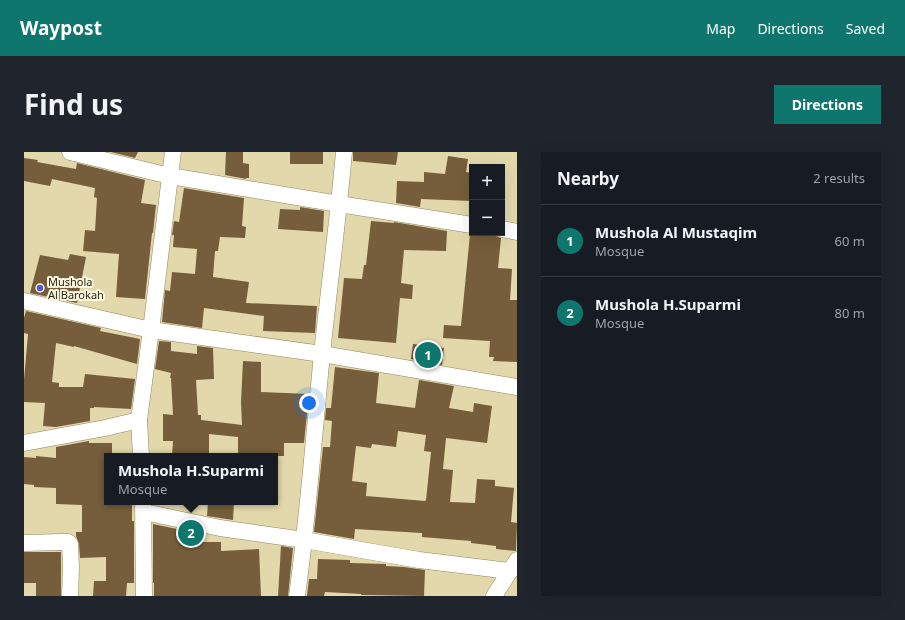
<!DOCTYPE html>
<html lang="en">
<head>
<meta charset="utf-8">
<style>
	:root { --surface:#171b24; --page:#20242c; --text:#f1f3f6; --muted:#9ea1a6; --line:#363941; --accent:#0f766e }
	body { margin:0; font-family:"Noto Sans",sans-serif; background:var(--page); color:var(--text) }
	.controls { position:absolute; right:12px; top:12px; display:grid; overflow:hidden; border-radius:0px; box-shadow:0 4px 16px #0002 }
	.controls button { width:36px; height:36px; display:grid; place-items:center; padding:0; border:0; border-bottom:1px solid var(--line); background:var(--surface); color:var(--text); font:20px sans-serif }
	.you { position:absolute; left:285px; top:251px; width:14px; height:14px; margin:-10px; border:3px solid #fff; border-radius:50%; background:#1a73e8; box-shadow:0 0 0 6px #1a73e833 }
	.badge { display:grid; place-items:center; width:26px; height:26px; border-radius:50%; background:var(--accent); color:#fff; font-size:13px; font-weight:700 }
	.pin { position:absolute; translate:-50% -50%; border:2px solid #fff; box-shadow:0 1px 4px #0006 }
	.popup { position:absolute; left:80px; top:301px; width:174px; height:52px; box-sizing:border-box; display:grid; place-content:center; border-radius:0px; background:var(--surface); filter:drop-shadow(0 1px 3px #0005); font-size:13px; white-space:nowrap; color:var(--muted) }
	.popup b { font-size:15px; color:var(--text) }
	.popup::after { content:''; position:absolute; left:50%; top:100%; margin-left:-8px; border:8px solid transparent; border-top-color:var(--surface) }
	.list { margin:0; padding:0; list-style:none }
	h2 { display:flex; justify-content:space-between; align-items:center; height:52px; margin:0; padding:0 16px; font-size:17px }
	h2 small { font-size:13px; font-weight:400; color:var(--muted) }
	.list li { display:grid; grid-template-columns:26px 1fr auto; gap:12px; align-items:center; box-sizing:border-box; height:72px; padding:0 16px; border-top:1px solid var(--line) }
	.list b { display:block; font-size:15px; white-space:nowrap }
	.list p { margin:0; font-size:13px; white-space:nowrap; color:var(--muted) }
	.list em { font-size:13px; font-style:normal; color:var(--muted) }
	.map { position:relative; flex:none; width:493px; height:444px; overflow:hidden; border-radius:0px }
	header { display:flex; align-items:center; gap:24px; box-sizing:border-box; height:56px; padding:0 20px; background:var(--accent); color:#fff }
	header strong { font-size:19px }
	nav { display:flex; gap:22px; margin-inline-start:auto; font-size:14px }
	.intro { display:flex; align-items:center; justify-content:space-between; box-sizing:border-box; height:96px; padding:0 24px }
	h1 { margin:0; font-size:28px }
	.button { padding:10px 18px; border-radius:0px; background:var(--accent); color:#fff; font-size:14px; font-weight:700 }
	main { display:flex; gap:24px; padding:0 24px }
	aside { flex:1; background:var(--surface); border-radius:0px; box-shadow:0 4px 16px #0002 }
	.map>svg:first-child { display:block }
	.building { fill:#765d3b; fill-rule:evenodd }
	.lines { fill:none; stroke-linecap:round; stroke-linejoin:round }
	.minor-casing { stroke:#92885e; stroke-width:17 }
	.minor { stroke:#fff; stroke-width:16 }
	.poi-dot { fill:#5259cf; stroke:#fef8e2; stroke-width:1.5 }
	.labels { text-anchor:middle; stroke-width:4; stroke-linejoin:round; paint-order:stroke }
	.poi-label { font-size:11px; fill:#2a2615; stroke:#fef8e2; text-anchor:start }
</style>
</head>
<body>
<header>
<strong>Waypost</strong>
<nav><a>Map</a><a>Directions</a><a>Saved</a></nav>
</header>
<div class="intro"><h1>Find us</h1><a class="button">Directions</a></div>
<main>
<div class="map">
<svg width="493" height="444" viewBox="0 0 493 444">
	<rect width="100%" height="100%" fill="#e2d8ab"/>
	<g class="building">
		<path d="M87,0h27l-3,6z"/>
		<path d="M202,0h17v11l6,1v14h-3v1l-21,-4z"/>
		<rect x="266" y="0" width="33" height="12"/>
		<path d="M329,0h45l-2,13 -43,-4z"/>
		<path d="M424,4l20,3 -2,13 6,1v28l-51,-2 -1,8 -24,-4 1,-22 27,1v-10l21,2z"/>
		<path d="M0,6l14,2 -1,2 39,7 1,-6 68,17 -4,23 15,2 -3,28h-1l-7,66 -29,-2 3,-43 -36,-3 2,-21 10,1 2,-33 -3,-1 1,-9 -43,-9 -2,7 -26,-5z"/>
		<path d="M160,36l60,10 -2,28 4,1 -1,11 -25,-1 -2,14h-3l-2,26 36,5 -3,21 71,3 -2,27 -52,-2 1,-15 -60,-8 -2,20 -40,-6 3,-32 5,1 2,-19 23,2 2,-25 -24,-2 1,-12h-2l2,-14 5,1z"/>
		<path d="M276,55l24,4 -1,21 -45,-3 2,-20 20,1z"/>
		<path d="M347,69l23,2v-1l53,9 -1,20 -42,-1 -3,33 12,2 -1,14 -12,-1 -4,45 -58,-5 6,-60 18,1 2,-14h2z"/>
		<path d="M453,81h17l2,3 5,2 -3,30 14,1 -2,31h7v62l-24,-1 1,-4h-5l1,-16 -47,-3 1,-13 17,1 9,-92z"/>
		<path d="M46,102l16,3 -9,46 -47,-10 10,-38 28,5z"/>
		<path d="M2,159l75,17 -1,3 40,8 -3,25 -63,-18v1l-18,-4 -4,39 7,1v4h24l2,-13 50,5 -4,30 -37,-2v1h-4v13l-34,6 -13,-1 2,-23 -21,-1v-22l4,-46 -4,-1v-15z"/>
		<path d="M135,189l12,1v9l26,3v-8l16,2 1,31 -18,1 2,35h3v5l41,5 -1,-23 2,-41 18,1v30l48,2 -5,49h-20v13h-46v-19l-29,-3v22h-37l1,-15h-10v-27l10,1 -2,-37h-1l1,-5 -16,-4z"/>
		<path d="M389,192l31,4 -2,17 -31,-6z"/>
		<path d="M311,215l44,6 -3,30 39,5 4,-28 35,6 -5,22 24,4 1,-9 18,3 -5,37 -41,-5 -3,31 10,1 -3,32 25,1 2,-24 18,1v6l19,2 -3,34 6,1 -1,28 -20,-2v-3l-25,-3v-2l-49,-4v-4l-67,-4 -1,10 -40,-7 9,-85h7l2,-26 -7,-1 1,-12h5zM374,279l28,4 -2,16 7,1 -5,48 -1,1 -59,-5 1,-13 -15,-2 4,-35 15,2 1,-4 24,3z"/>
		<path d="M65,289v2h23v13h-5v46h25v19h2v62h-7l-1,13h-33l1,-15h12v-24l-26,1 -1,-14 -3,-8v-4h6v-27l-26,-1v-16l-22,-1v-2l-10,-1v-27l12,1v-2l20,2v-11z"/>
		<path d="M184,350h26l-1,18 -26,-4z"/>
		<path d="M129,372l48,10 -1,8h21v9l38,-2 2,47h-107v-13h-1z"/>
		<path d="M257,394l12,2 -5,48h-10z"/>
		<path d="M0,400h37v44h-25v-13h-12z"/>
		<path d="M294,407l32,1v3l36,1v2l18,1 21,3 -1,26 -63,-1v-1l-36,-2 -1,4h-17l2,-17h8z"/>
	</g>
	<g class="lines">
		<g class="minor-casing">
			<g id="minor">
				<path d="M46,0l100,24 169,28 133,21"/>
				<path d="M478,77l15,3"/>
				<path d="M0,149l127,29 171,24 195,33"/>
				<path d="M0,291l81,-15 34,-8"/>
				<path d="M117,304l-2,-36 12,-90 22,-178"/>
				<path d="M119,350l1,94"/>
				<path d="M120,360l76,16 84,12 115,20 91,11"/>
				<path d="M0,391l38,-1h6l2,2 1,23 -1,29"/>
				<path d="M273,444c11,-80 17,-161 25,-242 7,-67 16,-134 22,-202"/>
				<path d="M470,444l23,-36"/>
			</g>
		</g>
		<use href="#minor" class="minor"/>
	</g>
	<circle class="poi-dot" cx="16" cy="136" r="4"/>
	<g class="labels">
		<g class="poi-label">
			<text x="24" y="134">Mushola<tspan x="24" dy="13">Al Barokah</tspan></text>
		</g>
	</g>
</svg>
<div class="controls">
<button>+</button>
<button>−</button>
</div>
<div class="you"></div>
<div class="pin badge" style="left:404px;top:203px">1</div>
<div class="pin badge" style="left:167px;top:381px">2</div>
<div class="popup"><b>Mushola H.Suparmi</b>Mosque</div>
</div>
<aside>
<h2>Nearby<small>2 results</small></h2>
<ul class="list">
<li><span class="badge">1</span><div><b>Mushola Al Mustaqim</b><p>Mosque</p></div><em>60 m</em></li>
<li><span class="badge">2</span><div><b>Mushola H.Suparmi</b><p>Mosque</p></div><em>80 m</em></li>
</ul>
</aside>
</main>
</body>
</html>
